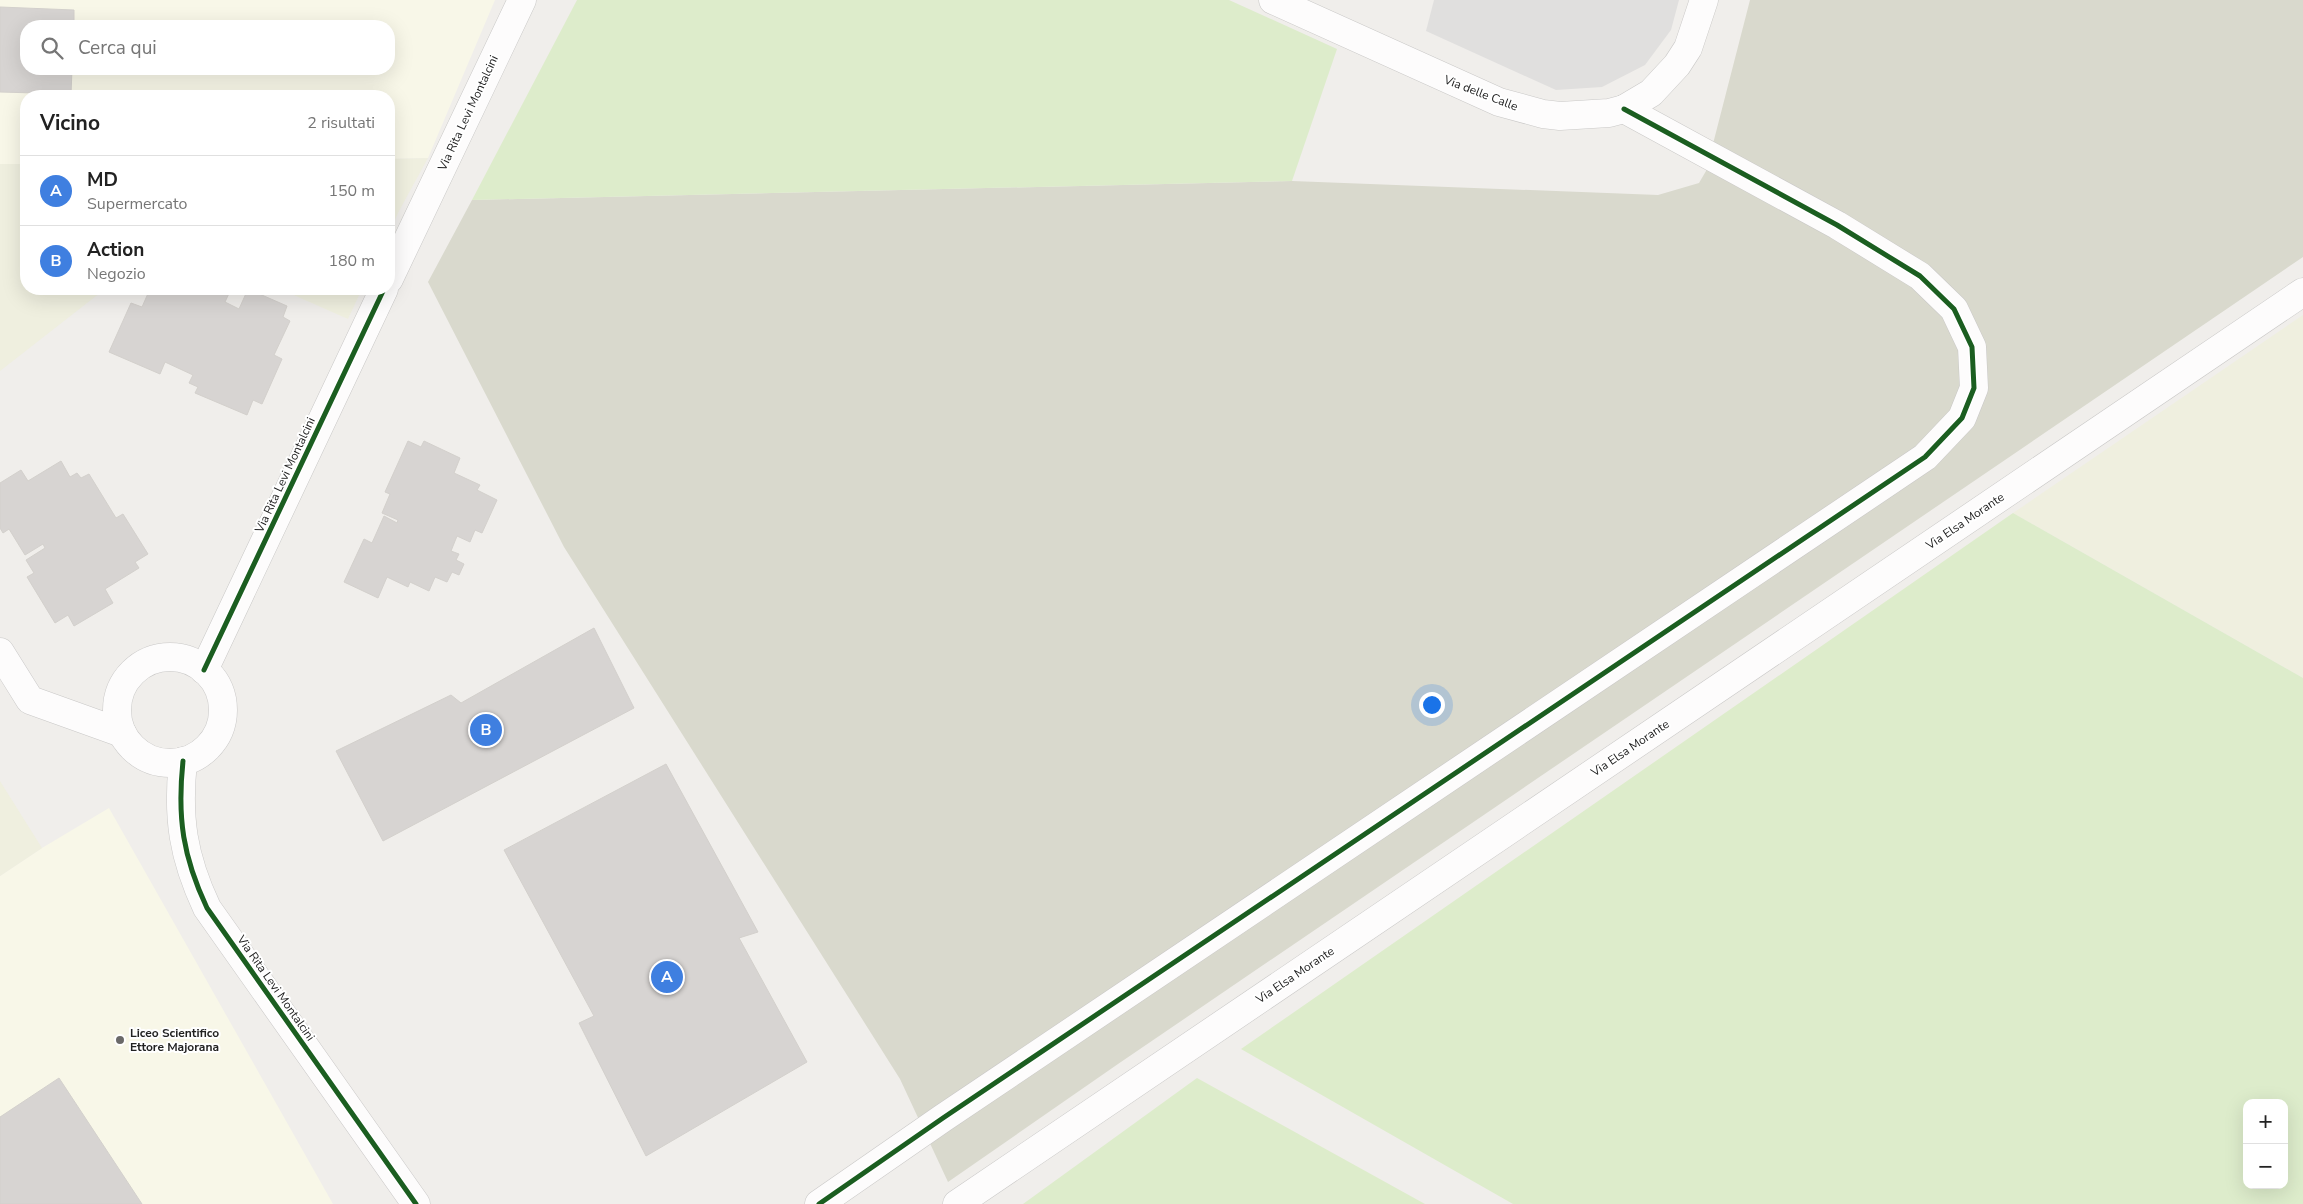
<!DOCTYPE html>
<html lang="it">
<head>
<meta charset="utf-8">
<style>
	:root { --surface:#fff; --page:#f2f2f2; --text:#222; --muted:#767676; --line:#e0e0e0; --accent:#1a73e8 }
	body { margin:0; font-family:"Nunito Sans",sans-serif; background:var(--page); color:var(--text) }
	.controls { position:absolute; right:15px; bottom:15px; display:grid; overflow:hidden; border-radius:10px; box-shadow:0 5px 20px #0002 }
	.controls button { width:45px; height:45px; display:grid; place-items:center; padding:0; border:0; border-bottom:1px solid var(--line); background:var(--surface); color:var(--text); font:25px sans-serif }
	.you { position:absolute; left:1431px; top:704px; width:18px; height:18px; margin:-12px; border:4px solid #fff; border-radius:50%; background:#1a73e8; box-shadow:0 0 0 8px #1a73e833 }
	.badge { display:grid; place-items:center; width:32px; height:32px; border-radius:50%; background:var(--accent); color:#fff; font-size:16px; font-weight:700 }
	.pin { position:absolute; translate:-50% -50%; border:2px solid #fff; box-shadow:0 1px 5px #0006 }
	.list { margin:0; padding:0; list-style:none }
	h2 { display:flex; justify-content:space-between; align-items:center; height:65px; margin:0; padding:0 20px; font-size:21px }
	h2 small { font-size:16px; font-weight:400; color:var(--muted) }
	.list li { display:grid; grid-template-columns:32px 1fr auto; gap:15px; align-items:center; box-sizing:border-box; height:70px; padding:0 20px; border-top:1px solid var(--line) }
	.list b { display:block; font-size:19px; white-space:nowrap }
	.list p { margin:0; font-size:16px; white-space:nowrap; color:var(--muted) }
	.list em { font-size:16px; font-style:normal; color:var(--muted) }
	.icon { flex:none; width:28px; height:28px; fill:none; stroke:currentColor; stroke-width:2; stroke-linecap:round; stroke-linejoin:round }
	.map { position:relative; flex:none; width:2303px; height:1204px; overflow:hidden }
	.search { position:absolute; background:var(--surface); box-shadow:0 5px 20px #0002; left:20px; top:20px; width:375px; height:55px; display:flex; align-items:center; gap:12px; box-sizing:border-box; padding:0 18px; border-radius:20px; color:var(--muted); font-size:19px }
	.panel { position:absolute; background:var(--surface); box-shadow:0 5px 20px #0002; left:20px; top:90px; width:375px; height:205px; border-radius:20px }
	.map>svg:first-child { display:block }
	.education { fill:#f8f7e8; fill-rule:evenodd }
	.construction { fill:#d9d9cd }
	.farmland { fill:#efefdf }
	.grass { fill:#ddeccb; fill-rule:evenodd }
	.parking { fill:#e0dfde }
	.building { fill:#d7d4d2; stroke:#d3d0cc }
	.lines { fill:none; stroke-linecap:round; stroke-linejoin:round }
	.minor-casing { stroke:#c9c8c7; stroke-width:29 }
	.minor { stroke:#fdfcfc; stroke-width:28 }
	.cycleway-casing { stroke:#fff; stroke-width:8 }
	.cycleway { stroke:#1b5e20; stroke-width:5 }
	.poi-dot { fill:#6a6968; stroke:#fff; stroke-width:2 }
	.labels { text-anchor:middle; stroke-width:4; stroke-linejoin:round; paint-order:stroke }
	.street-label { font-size:12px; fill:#222; stroke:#fff }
	.poi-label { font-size:12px; font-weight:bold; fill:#222; stroke:#fff; text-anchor:start }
</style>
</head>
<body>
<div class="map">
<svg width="2303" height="1204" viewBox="0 0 2303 1204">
	<rect width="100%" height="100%" fill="#f0eeeb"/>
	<g class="education">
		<path d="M0,0h495l-67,158 -39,1v-63h-363v68h-26zM26,26h363v43h-363z"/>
		<path d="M109,808l224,396h-333v-328l42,-28z"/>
	</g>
	<path class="construction" d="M1750,0h553v257l-1185,807 -170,118 -48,-103 -336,-532 -136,-265 44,-82 820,-19 366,14 41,-12 7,-12z"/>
	<g class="farmland">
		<path d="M428,158l-29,53 -10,21v-73z"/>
		<path d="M0,164h26v125h79l-105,82z"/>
		<path d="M280,289h82l-14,30z"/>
		<path d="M2303,315v363l-290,-165z"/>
		<path d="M0,781l42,67 -42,28z"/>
	</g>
	<g class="grass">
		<path d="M577,0h652l108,49 -45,132 -820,19z"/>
		<path d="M2013,513l290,165v526h-790l-272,-155zM2247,1103h37v82h-37z"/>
		<path d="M1197,1078l228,126h-402z"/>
	</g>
	<path class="parking" d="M1434,0h245l-8,30 -26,35 -43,22 -46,3 -130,-59z"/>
	<g class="building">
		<path d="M0,7l74,3v16h-48v43h46l-1,25 -71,-2z"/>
		<path d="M150,289h81l-6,13 14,7 9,-20 39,17 -4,11 7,4 -16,34 8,4 -20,45 -9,-4 -6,15 -52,-22 3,-6 -9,-4 4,-8 -28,-13 -5,12 -51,-22 22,-49 11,4z"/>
		<path d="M408,441l13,6 3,-6 36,17 -6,15 26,12 -3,5 20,10 -15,33 -7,-3 -5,12 -13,-6 -6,15 8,3 -3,6 8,4 -5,11 -7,-3 -5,10 -12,-5 -6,14 -19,-9 -2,5 -21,-10 -9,21 -34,-16 20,-43 8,4 12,-27 13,7 1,-3 -16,-7 8,-19 -5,-2z"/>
		<path d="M61,461l9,16 7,-4 4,5 8,-4 27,44 7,-4 25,40 -13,8 4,6 -34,21 8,14 -39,23 -6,-11 -13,8 -28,-46 7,-4 -8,-13 19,-12 -2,-4 -18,11 -16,-26 -6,4 -3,-5v-45l21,-13 7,11z"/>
		<path d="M594,628l40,80 -251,133 -47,-90 115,-56 10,8z"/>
		<path d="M666,764l92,168 -19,6 68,124 -161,94 -67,-133 15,-7 -90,-166z"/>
		<path d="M59,1078l83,126h-142v-87z"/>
	</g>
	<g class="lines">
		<g class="minor-casing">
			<g id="minor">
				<path d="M1273,0l226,102 44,12 17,2 49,-3 15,-4 27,-16 26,-28 11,-17 16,-48"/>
				<path d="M389,279l133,-279"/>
				<path d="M0,652l30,48 92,33"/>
				<circle cx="170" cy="710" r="53"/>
				<path d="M204,670l180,-381"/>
				<path d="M183,761c-6,57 0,96 24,147l209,296"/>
				<path d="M819,1204l124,-86 982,-661 37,-39 12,-30 -2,-41 -18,-38 -34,-33 -83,-51 -213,-116"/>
				<path d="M957,1204l1346,-912"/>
			</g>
		</g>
		<use href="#minor" class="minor"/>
		<g class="cycleway-casing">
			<g id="cycleway">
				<path d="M204,670l180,-381"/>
				<path d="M183,761c-6,57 0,96 24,147l209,296"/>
				<path d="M819,1204l124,-86 982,-661 37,-39 12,-30 -2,-41 -18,-38 -34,-33 -83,-51 -213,-116"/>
			</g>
		</g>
		<use href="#cycleway" class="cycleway"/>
	</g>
	<circle class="poi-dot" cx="120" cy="1040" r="5"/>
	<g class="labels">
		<g class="street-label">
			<text transform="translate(1481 93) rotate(21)" y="4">Via delle Calle</text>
			<text transform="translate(468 113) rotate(-65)" y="4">Via Rita Levi Montalcini</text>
			<text transform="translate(285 475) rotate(-65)" y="4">Via Rita Levi Montalcini</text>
			<text transform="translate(1965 521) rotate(-34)" y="4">Via Elsa Morante</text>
			<text transform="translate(1630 748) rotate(-34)" y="4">Via Elsa Morante</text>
			<text transform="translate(1295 975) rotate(-34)" y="4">Via Elsa Morante</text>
			<text transform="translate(276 988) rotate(55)" y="4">Via Rita Levi Montalcini</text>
		</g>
		<g class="poi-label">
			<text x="130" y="1037">Liceo Scientifico<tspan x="130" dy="14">Ettore Majorana</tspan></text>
		</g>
	</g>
</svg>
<div class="controls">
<button>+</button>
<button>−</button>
</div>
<div class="you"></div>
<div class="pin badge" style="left:667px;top:977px;background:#3f7fe0">A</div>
<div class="pin badge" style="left:486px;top:730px;background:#3f7fe0">B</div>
<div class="search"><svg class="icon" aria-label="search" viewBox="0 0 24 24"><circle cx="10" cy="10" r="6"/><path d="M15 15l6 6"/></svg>Cerca qui</div>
<section class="panel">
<h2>Vicino<small>2 risultati</small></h2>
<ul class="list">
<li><span class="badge" style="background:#3f7fe0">A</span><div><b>MD</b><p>Supermercato</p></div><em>150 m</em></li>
<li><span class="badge" style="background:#3f7fe0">B</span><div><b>Action</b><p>Negozio</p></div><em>180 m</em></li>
</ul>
</section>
</div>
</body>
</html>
